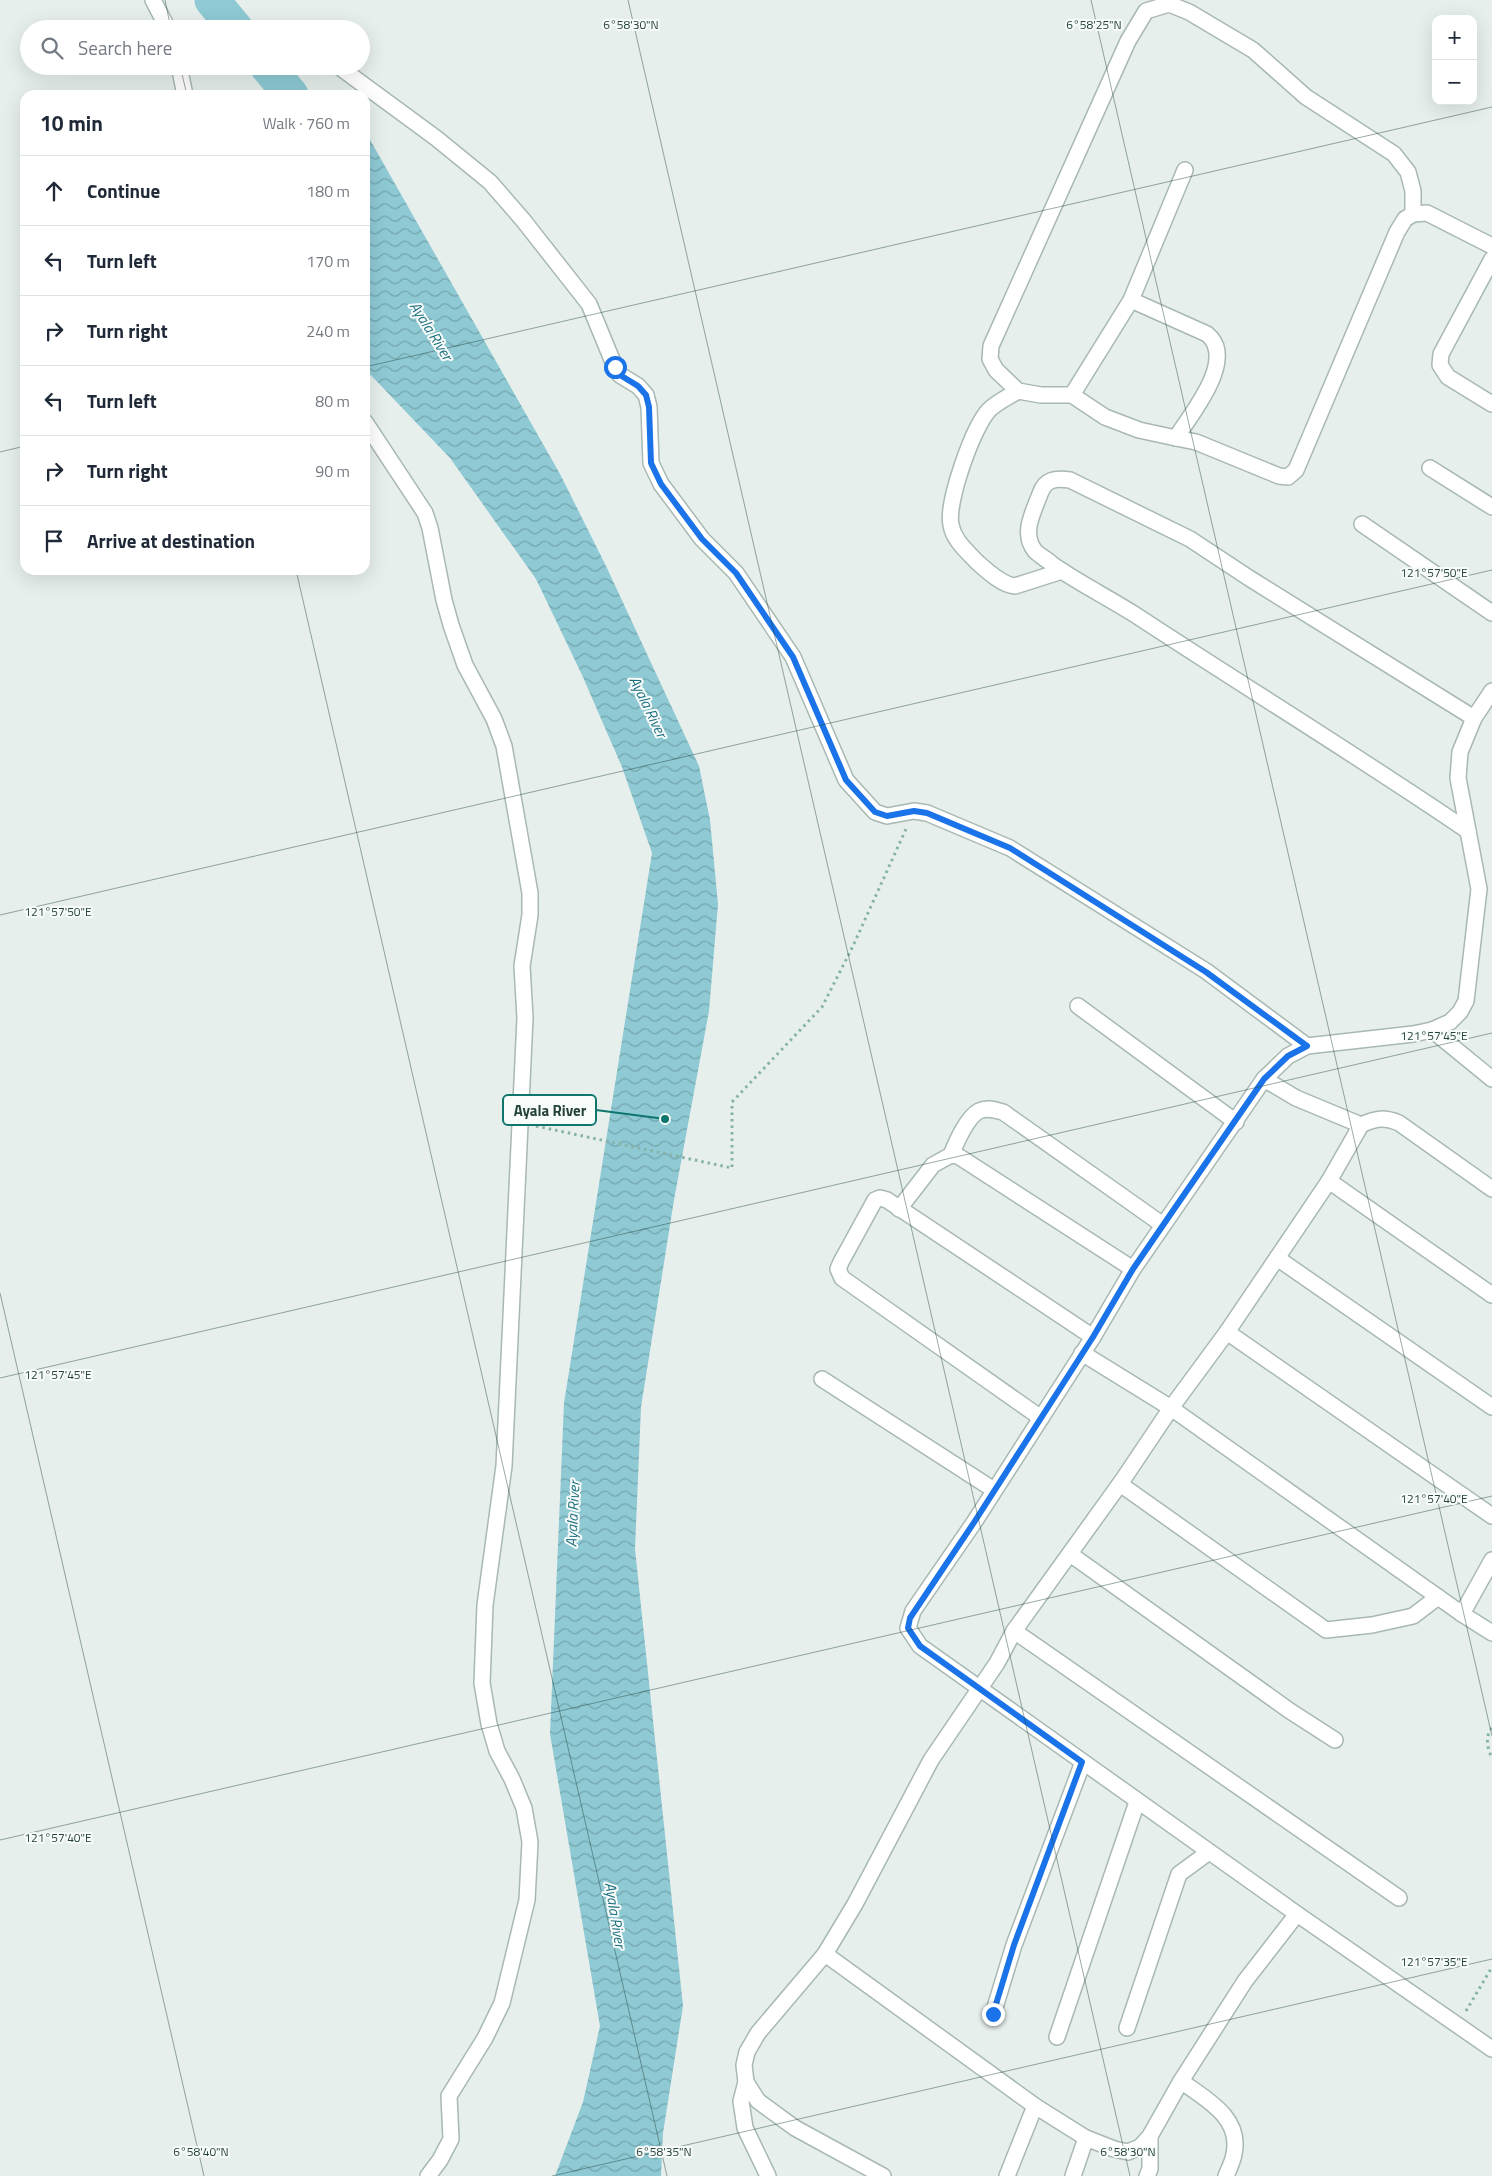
<!DOCTYPE html>
<html lang="en">
<head>
<meta charset="utf-8">
<style>
	:root { --surface:#fff; --page:#f2f2f3; --text:#1f2937; --muted:#747a83; --line:#e0e1e3 }
	body { margin:0; font-family:"Titillium Web",sans-serif; background:var(--page); color:var(--text) }
	.controls { position:absolute; right:15px; top:15px; display:grid; overflow:hidden; border-radius:10px; box-shadow:0 5px 20px #0002 }
	.controls button { width:45px; height:45px; display:grid; place-items:center; padding:0; border:0; border-bottom:1px solid var(--line); background:var(--surface); color:var(--text); font:25px sans-serif }
	.stop { position:absolute; width:15px; height:15px; margin:-11px; border:4px solid #1a73e8; border-radius:50%; background:#fff }
	.stop.end { background:#1a73e8; border-color:#fff; box-shadow:0 1px 5px #0008 }
	.list { margin:0; padding:0; list-style:none }
	h2 { display:flex; justify-content:space-between; align-items:center; height:65px; margin:0; padding:0 20px; font-size:21px }
	h2 small { font-size:16px; font-weight:400; color:var(--muted) }
	.list li { display:grid; grid-template-columns:32px 1fr auto; gap:15px; align-items:center; box-sizing:border-box; height:70px; padding:0 20px; border-top:1px solid var(--line) }
	.list b { display:block; font-size:19px; white-space:nowrap }
	.list em { font-size:16px; font-style:normal; color:var(--muted) }
	.icon { flex:none; width:28px; height:28px; fill:none; stroke:currentColor; stroke-width:2; stroke-linecap:round; stroke-linejoin:round }
	.map { position:relative; flex:none; width:1492px; height:2176px; overflow:hidden }
	.search { position:absolute; background:var(--surface); box-shadow:0 5px 20px #0002; left:20px; top:20px; width:350px; height:55px; display:flex; align-items:center; gap:12px; box-sizing:border-box; padding:0 18px; border-radius:28px; color:var(--muted); font-size:19px }
	.panel { position:absolute; background:var(--surface); box-shadow:0 5px 20px #0002; left:20px; top:90px; width:350px; height:485px; border-radius:15px }
	.map>svg:first-child { display:block }
	.water { fill:url(#water-waves) }
	.lines { fill:none; stroke-linecap:round; stroke-linejoin:round }
	.river { stroke:#8ec9d4; stroke-width:35 }
	.minor-casing { stroke:#a8b8b2; stroke-width:18 }
	.path { stroke:#86b3a5; stroke-width:3; stroke-dasharray:2.5 4; stroke-linecap:butt }
	.minor { stroke:#fff; stroke-width:15 }
	.route { stroke:#1a73e8; stroke-width:6 }
	.ticks { fill:none; stroke:#24423a; stroke-width:1; stroke-opacity:0.45 }
	.labels { text-anchor:middle; stroke-width:4; stroke-linejoin:round; paint-order:stroke }
	.water-label { font-size:15px; font-style:italic; fill:#1c6f80; stroke:#f7fbf9 }
	.ticks-label { font-size:12px; text-anchor:middle; fill:#24423a; stroke:#f7fbf9; stroke-width:4; stroke-linejoin:round; paint-order:stroke }
	.leader { fill:none; stroke:#0f766e; stroke-width:2 }
	.callout-dot { fill:#0f766e; stroke:#f7fbf9; stroke-width:2 }
	.callout { fill:#f7fbf9; stroke:#0f766e; stroke-width:2 }
	.callout-label { font-size:15px; text-anchor:middle; font-weight:bold; fill:#24423a }
</style>
</head>
<body>
<div class="map">
<svg width="1492" height="2176" viewBox="0 0 1492 2176">
	<defs>
		<pattern id="water-waves" width="16" height="10" patternUnits="userSpaceOnUse" patternTransform="scale(1.25)"><rect width="16" height="10" fill="#8ec9d4"/><path d="M0 5q4-4 8 0t8 0" fill="none" stroke="#74a5ad"/></pattern>
	</defs>
	<rect width="100%" height="100%" fill="#e6efeb"/>
	<path class="water" d="M365,131l195,343 46,92 93,200 11,54 8,84 -9,107 -35,189 -33,207 -6,142 48,457 -20,127 -2,43h-106l28,-74 17,-76 -50,-292 14,-331 88,-550 -30,-86 -40,-92 -46,-96 -86,-121 -85,-89z"/>
	<g class="lines">
		<g class="river">
			<path d="M212,0l24,29"/>
			<path d="M267,66l24,29"/>
		</g>
		<g class="minor-casing">
			<g id="minor">
				<path d="M153,0l15,29"/>
				<path d="M179,66l6,29"/>
				<path d="M338,66l98,72 54,44 33,38 66,84 26,63 5,8 18,11 8,9 3,12 2,56 10,21 41,55 34,34 57,84 53,123 29,32 12,4 27,-5 13,2 83,35 196,123 101,75"/>
				<path d="M1185,170l-54,130 -59,95h-31l-23,-4 -22,-21 -6,-11 1,-13 137,-305 18,-30 23,-7 20,8 64,38 53,47 88,57 14,18 5,19v23"/>
				<path d="M1492,259l-51,95 -1,11 8,12 44,27"/>
				<path d="M1018,391c-10,6 -21,11 -29,19 -16,17 -43,93 -38,115 3,16 16,26 26,37 10,9 25,23 38,24l47,-15"/>
				<path d="M1072,395l33,22 34,13 37,8c14,-23 62,-79 31,-104l-76,-34"/>
				<path d="M365,422l60,91 5,15 14,72 7,25 14,40 29,54 10,27 26,147v22l-8,51 3,52 -21,448 -19,139 -3,78 7,41 8,27 15,28 12,29 6,34 -3,58 -25,103 -17,35 -36,58 2,43 -11,21 -12,16"/>
				<path d="M1176,438l20,4 83,34 9,1 8,-7 101,-238 8,-13 8,-5 14,-1 65,33"/>
				<path d="M1430,468l62,39"/>
				<path d="M1362,524l130,89"/>
				<path d="M1492,691l-18,27 -14,34 -2,26 21,111 -13,112 -6,11 -10,10 -18,8 -19,4 -106,12 -19,10 -24,23 -131,190 -40,68 -120,187 -60,87 -5,17 12,18 377,268 195,135"/>
				<path d="M1468,831c-110,-75 -223,-144 -334,-217 -27,-17 -55,-31 -81,-49 -5,-5 -13,-9 -18,-14 -14,-18 -2,-38 5,-57 5,-15 15,-16 30,-14l120,59 59,39 225,140"/>
				<path d="M1078,1006l158,116"/>
				<path d="M1432,1030l60,49"/>
				<path d="M1361,1125c15,-7 23,-8 38,-2l93,66"/>
				<path d="M951,1155c5,-12 16,-38 28,-44 8,-4 16,-1 24,1l160,113"/>
				<path d="M1329,1181l163,114"/>
				<path d="M899,1209l34,-44 18,-10 7,1 175,113"/>
				<path d="M1277,1258l215,149"/>
				<path d="M1227,1332l265,184"/>
				<path d="M1082,1353l89,55 291,206 30,19"/>
				<path d="M822,1379l172,111"/>
				<path d="M1041,1418l-199,-140 -4,-9 3,-7 34,-62 5,-2 7,2 206,137"/>
				<path d="M1120,1484l206,146 46,-5 41,-9 25,-19"/>
				<path d="M1070,1554l220,157 45,29"/>
				<path d="M1462,1614l30,-54"/>
				<path d="M1014,1631l385,267"/>
				<path d="M825,1954l210,152 51,32 28,11 14,3 12,-5 10,-11 31,-55 64,-100 52,-67"/>
				<path d="M993,2014l21,-69 69,-183"/>
				<path d="M1127,2028l52,-154 30,-22"/>
				<path d="M1057,2037l80,-235"/>
				<path d="M1181,2081c24,18 61,36 53,73 -1,7 -5,15 -8,22"/>
				<path d="M746,2082l-5,19 4,27 23,48"/>
				<path d="M883,2176l-88,-48 -37,-27 -12,-19 -2,-17 3,-13 11,-19 67,-79 30,-50 76,-144 66,-97 17,-32 108,-150 49,-73 56,-76 102,-151 32,-56 -65,-27 -32,-19"/>
				<path d="M1007,2176l28,-70"/>
				<path d="M1073,2176l13,-38"/>
				<path d="M1147,2176l3,-7v-33"/>
			</g>
		</g>
		<g class="path">
			<path d="M536,1126l196,42v-66l90,-95 31,-61 53,-117"/>
			<path d="M1492,1728c-7,8 -5,20 0,30"/>
			<path d="M1466,2011l26,-44"/>
		</g>
		<use href="#minor" class="minor"/>
	</g>
	<g class="lines">
		<path class="route" d="M615,367l5,8 18,11 8,9 3,12 2,56 10,21 41,55 34,34 57,84 53,123 29,32 12,4 27,-5 13,2 83,35 196,124 101,74 -19,10 -24,23 -83,120 -48,70 -40,68 -120,187 -63,94 -2,10 12,18 162,116 -68,183 -21,69"/>
	</g>
	<path class="ticks" d="M165,0l6,29M628,0l502,2176M1091,0l401,1736M180,66l7,29M365,367l1127,-260M0,452l25,-6M296,570l371,1606M0,915l1492,-345M0,1293l204,883M0,1378l1492,-345M0,1840l1492,-344M552,2176l940,-217"/>
	<g class="labels">
		<g class="water-label">
			<text transform="translate(431 331) rotate(58)" y="5">Ayala River</text>
			<text transform="translate(648 707) rotate(64)" y="5">Ayala River</text>
			<text transform="translate(573 1514) rotate(-87)" y="5">Ayala River</text>
			<text transform="translate(615 1915) rotate(81)" y="5">Ayala River</text>
		</g>
	</g>
	<g class="ticks-label">
		<text x="631" y="29">6°58'30"N</text>
		<text x="1094" y="29">6°58'25"N</text>
		<text x="1434" y="577">121°57'50"E</text>
		<text x="58" y="916">121°57'50"E</text>
		<text x="1434" y="1040">121°57'45"E</text>
		<text x="58" y="1379">121°57'45"E</text>
		<text x="1434" y="1503">121°57'40"E</text>
		<text x="58" y="1842">121°57'40"E</text>
		<text x="1434" y="1966">121°57'35"E</text>
		<text x="201" y="2156">6°58'40"N</text>
		<text x="664" y="2156">6°58'35"N</text>
		<text x="1128" y="2156">6°58'30"N</text>
	</g>
	<path class="leader" d="M665 1119L596 1110"/>
	<circle class="callout-dot" cx="665" cy="1119" r="5"/>
	<rect class="callout" x="503" y="1095" width="93" height="30" rx="5"/>
	<g class="callout-label">
		<text x="550" y="1116">Ayala River</text>
	</g>
</svg>
<div class="controls">
<button>+</button>
<button>−</button>
</div>
<div class="stop" style="left:615px;top:367px"></div>
<div class="stop end" style="left:993px;top:2014px"></div>
<div class="search"><svg class="icon" aria-label="search" viewBox="0 0 24 24"><circle cx="10" cy="10" r="6"/><path d="M15 15l6 6"/></svg>Search here</div>
<section class="panel">
<h2>10 min<small>Walk · 760 m</small></h2>
<ul class="list">
<li><svg class="icon" aria-label="ahead" viewBox="0 0 24 24"><path d="M12 20V5M6 11l6-6 6 6"/></svg><div><b>Continue</b></div><em>180 m</em></li>
<li><svg class="icon" aria-label="left" viewBox="0 0 24 24"><path d="M17 20v-9H6M10 6l-5 5 5 5"/></svg><div><b>Turn left</b></div><em>170 m</em></li>
<li><svg class="icon" aria-label="right" viewBox="0 0 24 24"><path d="M7 20v-9h11M14 6l5 5-5 5"/></svg><div><b>Turn right</b></div><em>240 m</em></li>
<li><svg class="icon" aria-label="left" viewBox="0 0 24 24"><path d="M17 20v-9H6M10 6l-5 5 5 5"/></svg><div><b>Turn left</b></div><em>80 m</em></li>
<li><svg class="icon" aria-label="right" viewBox="0 0 24 24"><path d="M7 20v-9h11M14 6l5 5-5 5"/></svg><div><b>Turn right</b></div><em>90 m</em></li>
<li><svg class="icon" aria-label="arrive" viewBox="0 0 24 24"><path d="M6 21V4h12l-3 4 3 4H6"/></svg><div><b>Arrive at destination</b></div></li>
</ul>
</section>
</div>
</body>
</html>
